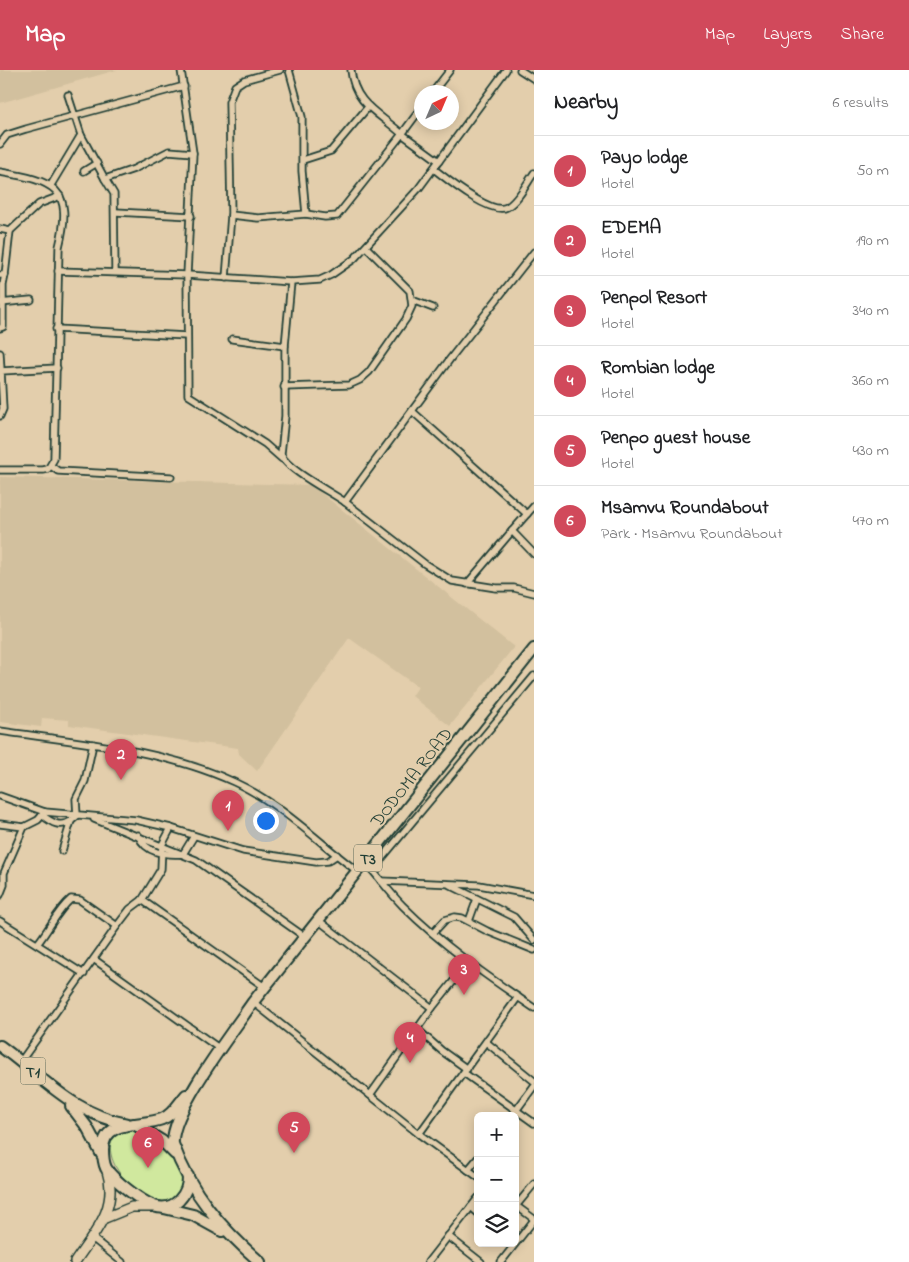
<!DOCTYPE html>
<html lang="en">
<head>
<meta charset="utf-8">
<style>
	:root { --surface:#fff; --page:#f2f2f2; --text:#202124; --muted:#757577; --line:#e0e0e0; --accent:#d1495b }
	body { margin:0; font-family:"Indie Flower",sans-serif; background:var(--page); color:var(--text) }
	.controls { position:absolute; right:15px; bottom:15px; display:grid; overflow:hidden; border-radius:8px; box-shadow:0 2px 12px #0003 }
	.controls button { width:45px; height:45px; display:grid; place-items:center; padding:0; border:0; border-bottom:1px solid var(--line); background:var(--surface); color:var(--text); font:25px sans-serif }
	.compass { position:absolute; left:414px; top:15px; width:45px; height:45px; border-radius:50%; background:var(--surface); box-shadow:0 2px 12px #0003; rotate:44deg }
	.you { position:absolute; left:265px; top:750px; width:18px; height:18px; margin:-12px; border:4px solid #fff; border-radius:50%; background:#1a73e8; box-shadow:0 0 0 8px #1a73e833 }
	.badge { display:grid; place-items:center; width:32px; height:32px; border-radius:50%; background:var(--accent); color:#fff; font-size:16px; font-weight:700 }
	.pin { position:absolute; translate:-50% -41px; filter:drop-shadow(0 1px 2px #0008) }
	.pin::after { content:''; position:absolute; top:26px; width:18px; height:15px; background:inherit; clip-path:polygon(0 0,100% 0,50% 100%) }
	.list { margin:0; padding:0; list-style:none }
	h2 { display:flex; justify-content:space-between; align-items:center; height:65px; margin:0; padding:0 20px; font-size:21px }
	h2 small { font-size:16px; font-weight:400; color:var(--muted) }
	.list li { display:grid; grid-template-columns:32px 1fr auto; gap:15px; align-items:center; box-sizing:border-box; height:70px; padding:0 20px; border-top:1px solid var(--line) }
	.list b { display:block; font-size:19px; white-space:nowrap }
	.list p { margin:0; font-size:16px; white-space:nowrap; color:var(--muted) }
	.list em { font-size:16px; font-style:normal; color:var(--muted) }
	.icon { flex:none; width:28px; height:28px; fill:none; stroke:currentColor; stroke-width:2; stroke-linecap:round; stroke-linejoin:round }
	.map { position:relative; flex:none; width:534px; height:1192px; overflow:hidden }
	header { display:flex; align-items:center; gap:30px; box-sizing:border-box; height:70px; padding:0 25px; background:var(--accent); color:#fff }
	header strong { font-size:24px }
	nav { display:flex; gap:28px; margin-inline-start:auto; font-size:18px }
	main { display:flex }
	aside { flex:1; background:var(--surface) }
	.map>svg:first-child { display:block }
	.built { fill:#d2c09e }
	.green { fill:#d0e89e; stroke:#789269 }
	.lines { fill:none; stroke-linecap:round; stroke-linejoin:round }
	.minor-casing { stroke:#1f3d34; stroke-width:9 }
	.secondary-casing { stroke:#1f3d34; stroke-width:12 }
	.trunk-casing { stroke:#1f3d34; stroke-width:14 }
	.minor { stroke:#e3ceac; stroke-width:5.5 }
	.secondary { stroke:#e3ceac; stroke-width:9 }
	.trunk { stroke:#e3ceac; stroke-width:10 }
	.labels { text-anchor:middle; stroke-width:4; stroke-linejoin:round; paint-order:stroke }
	.shield { fill:#e3ceac; stroke:#5a6858; stroke-width:1 }
	.shield-label { font-size:16px; font-weight:bold; fill:#1f3d34 }
	.street-label { font-size:18px; fill:#1f3d34; stroke:#e3ceac }
</style>
</head>
<body>
<header>
<strong>Map</strong>
<nav><a>Map</a><a>Layers</a><a>Share</a></nav>
</header>
<main>
<div class="map">
<svg width="534" height="1192" viewBox="0 0 534 1192">
	<rect width="100%" height="100%" fill="#e3ceac"/>
	<filter id="ink" filterUnits="userSpaceOnUse"><feTurbulence type="fractalNoise" baseFrequency=".02" numOctaves="2"/><feDisplacementMap in="SourceGraphic" scale="10" xChannelSelector="R" yChannelSelector="G"/><feConvolveMatrix kernelMatrix="1 2 1 2 8 2 1 2 1" color-interpolation-filters="sRGB"/></filter>
	<g filter="url(#ink)">
		<g class="built">
			<path d="M0,0h117l-117,33z"/>
			<path d="M0,407l311,8 203,162 -64,79 -38,-30 6,-9 -69,-49 -92,133 -18,-17 -1,-6 -169,-23v-5l-27,-2 -1,9 -41,-5z"/>
		</g>
		<path class="green" d="M127,1059c27,2 49,29 58,52l-5,13c-4,3 -8,6 -13,7 -26,4 -71,-41 -52,-67z"/>
		<g class="lines">
			<g class="minor-casing">
				<g id="minor">
					<path d="M181,0l12,83 -6,122 1,120 77,49 17,15"/>
					<path d="M351,0c3,34 28,43 51,64l20,-27"/>
					<path d="M520,0l14,9"/>
					<path d="M433,22l17,-22"/>
					<path d="M68,25l13,40 24,44"/>
					<path d="M0,74l7,-9 19,-6 158,-43"/>
					<path d="M303,90l28,-9 37,-44"/>
					<path d="M434,99c13,10 57,47 73,38 11,-6 20,-24 27,-34"/>
					<path d="M84,101l13,-8"/>
					<path d="M0,102c54,9 74,15 59,75l-5,212 -6,10 -5,1h-43"/>
					<path d="M51,115l30,-50"/>
					<path d="M116,142l75,4"/>
					<path d="M306,144l19,3 12,-1 65,-82 37,27"/>
					<path d="M231,145l27,3 48,-4 -4,-43v-54l-13,-47"/>
					<path d="M0,159l10,2 -5,44h-5"/>
					<path d="M10,161l29,-27 21,-8"/>
					<path d="M534,182l-84,107 -105,143 80,62 27,17 44,7h18l20,5"/>
					<path d="M58,201l129,4 104,7 29,-2 11,-5 23,-16 65,-71 87,-118"/>
					<path d="M115,202l-1,-78 -9,-15 29,-10 35,-18 24,2"/>
					<path d="M226,208l5,-63 -2,-113 6,-16 9,-6 36,-10"/>
					<path d="M291,212l-6,64v70l-4,38c4,15 50,38 64,48"/>
					<path d="M412,230l21,8"/>
					<path d="M0,233l31,-3"/>
					<path d="M0,258l3,-1v-42l2,-10"/>
					<path d="M56,259l131,7"/>
					<path d="M232,269l53,7"/>
					<path d="M0,283l1,18"/>
					<path d="M284,317l65,-2 11,-5 9,-8 37,-53 6,-13 -2,-15 -44,-44"/>
					<path d="M412,341l115,103 -15,17 22,23"/>
					<path d="M0,346l3,-7 -2,-38 56,-3"/>
					<path d="M51,396l7,5 113,6"/>
					<path d="M527,444l7,-8"/>
					<path d="M467,514l45,-53"/>
					<path d="M0,661c76,11 163,18 234,51 46,21 83,59 123,89"/>
					<path d="M0,726l45,16 91,8 35,8 72,23 73,11 12,-1 9,-6"/>
					<path d="M42,745c10,8 18,13 29,6"/>
					<path d="M94,749l102,41 109,77"/>
					<path d="M0,754l24,3"/>
					<path d="M138,765c8,19 27,20 45,19l11,-18"/>
					<path d="M62,781l9,-30 6,-5 -1,-17 9,-18 8,-37"/>
					<path d="M365,792c13,14 24,30 38,44 39,39 85,71 131,102"/>
					<path d="M372,800l162,-194"/>
					<path d="M381,811l98,4 55,10"/>
					<path d="M450,815l64,32 20,23"/>
					<path d="M0,825l4,-10v-12l20,-46 14,-7 7,-8"/>
					<path d="M142,830l124,88"/>
					<path d="M318,850l114,88"/>
					<path d="M0,851l84,53"/>
					<path d="M469,851l8,-22"/>
					<path d="M433,863l12,-13 10,-3 7,1 25,13 47,19"/>
					<path d="M38,873c12,-15 19,-32 33,-44l9,1 37,26"/>
					<path d="M95,890l125,89"/>
					<path d="M253,932l166,132 59,43"/>
					<path d="M418,960l24,21 25,18"/>
					<path d="M486,972l48,39"/>
					<path d="M21,991l96,-135 13,-17 12,-9 19,-31 1,-24 9,-17"/>
					<path d="M464,1003l70,50"/>
					<path d="M370,1025l62,-87 36,-45"/>
					<path d="M512,1046l22,-30"/>
					<path d="M419,1064l99,-137"/>
					<path d="M468,1100l10,-12"/>
					<path d="M515,1135l19,14"/>
					<path d="M516,1136l18,-22"/>
					<path d="M471,1137l7,6"/>
					<path d="M448,1166l33,26"/>
					<path d="M91,1167l31,25"/>
					<path d="M428,1192l50,-64"/>
					<path d="M501,1192l33,-42"/>
				</g>
			</g>
			<g class="secondary-casing">
				<g id="secondary">
					<path d="M105,1148l27,-11h23"/>
					<path d="M75,1192c19,-29 44,-54 32,-91"/>
				</g>
			</g>
			<g class="trunk-casing">
				<g id="trunk">
					<path d="M0,976c43,31 73,68 127,78"/>
					<path d="M186,1025c-7,8 -13,20 -24,24 -20,8 -58,-1 -59,30 0,6 1,15 3,19 7,12 36,34 48,38 20,7 35,-12 34,-30"/>
					<path d="M71,1036l16,21 15,28"/>
					<path d="M134,1054l28,17 13,13"/>
					<path d="M164,1138l29,7 29,16"/>
					<path d="M260,1192c-39,-34 -69,-68 -87,-118 -3,-32 60,-113 80,-142l281,-353"/>
				</g>
			</g>
			<use href="#minor" class="minor"/>
			<use href="#secondary" class="secondary"/>
			<use href="#trunk" class="trunk"/>
		</g>
	</g>
	<g class="labels">
		<g class="shield">
			<rect x="354" y="774.5" width="28" height="27" rx="4"/>
			<rect x="20.5" y="987.5" width="25" height="27" rx="4"/>
		</g>
		<g class="shield-label">
			<text x="368" y="794">T3</text>
			<text x="33" y="1007">T1</text>
		</g>
		<g class="street-label">
			<text transform="translate(411 707) rotate(-52)" y="6">DODOMA ROAD</text>
		</g>
	</g>
</svg>
<div class="controls">
<button>+</button>
<button>−</button>
<button><svg class="icon" aria-label="layers" viewBox="0 0 24 24"><path d="M12 4l9 5-9 5-9-5zM3 14l9 5 9-5"/></svg></button>
</div>
<svg class="compass" viewBox="-18 -18 36 36"><path d="M0-13l5 13h-10z" fill="#e53935"/><path d="M0 13l5-13h-10z" fill="#757577"/></svg>
<div class="you"></div>
<div class="pin badge" style="left:228px;top:761px">1</div>
<div class="pin badge" style="left:121px;top:710px">2</div>
<div class="pin badge" style="left:464px;top:925px">3</div>
<div class="pin badge" style="left:410px;top:993px">4</div>
<div class="pin badge" style="left:294px;top:1083px">5</div>
<div class="pin badge" style="left:148px;top:1098px">6</div>
</div>
<aside>
<h2>Nearby<small>6 results</small></h2>
<ul class="list">
<li><span class="badge">1</span><div><b>Payo lodge</b><p>Hotel</p></div><em>50 m</em></li>
<li><span class="badge">2</span><div><b>EDEMA</b><p>Hotel</p></div><em>190 m</em></li>
<li><span class="badge">3</span><div><b>Penpol Resort</b><p>Hotel</p></div><em>340 m</em></li>
<li><span class="badge">4</span><div><b>Rombian lodge</b><p>Hotel</p></div><em>360 m</em></li>
<li><span class="badge">5</span><div><b>Penpo guest house</b><p>Hotel</p></div><em>430 m</em></li>
<li><span class="badge">6</span><div><b>Msamvu Roundabout</b><p>Park · Msamvu Roundabout</p></div><em>470 m</em></li>
</ul>
</aside>
</main>
</body>
</html>
